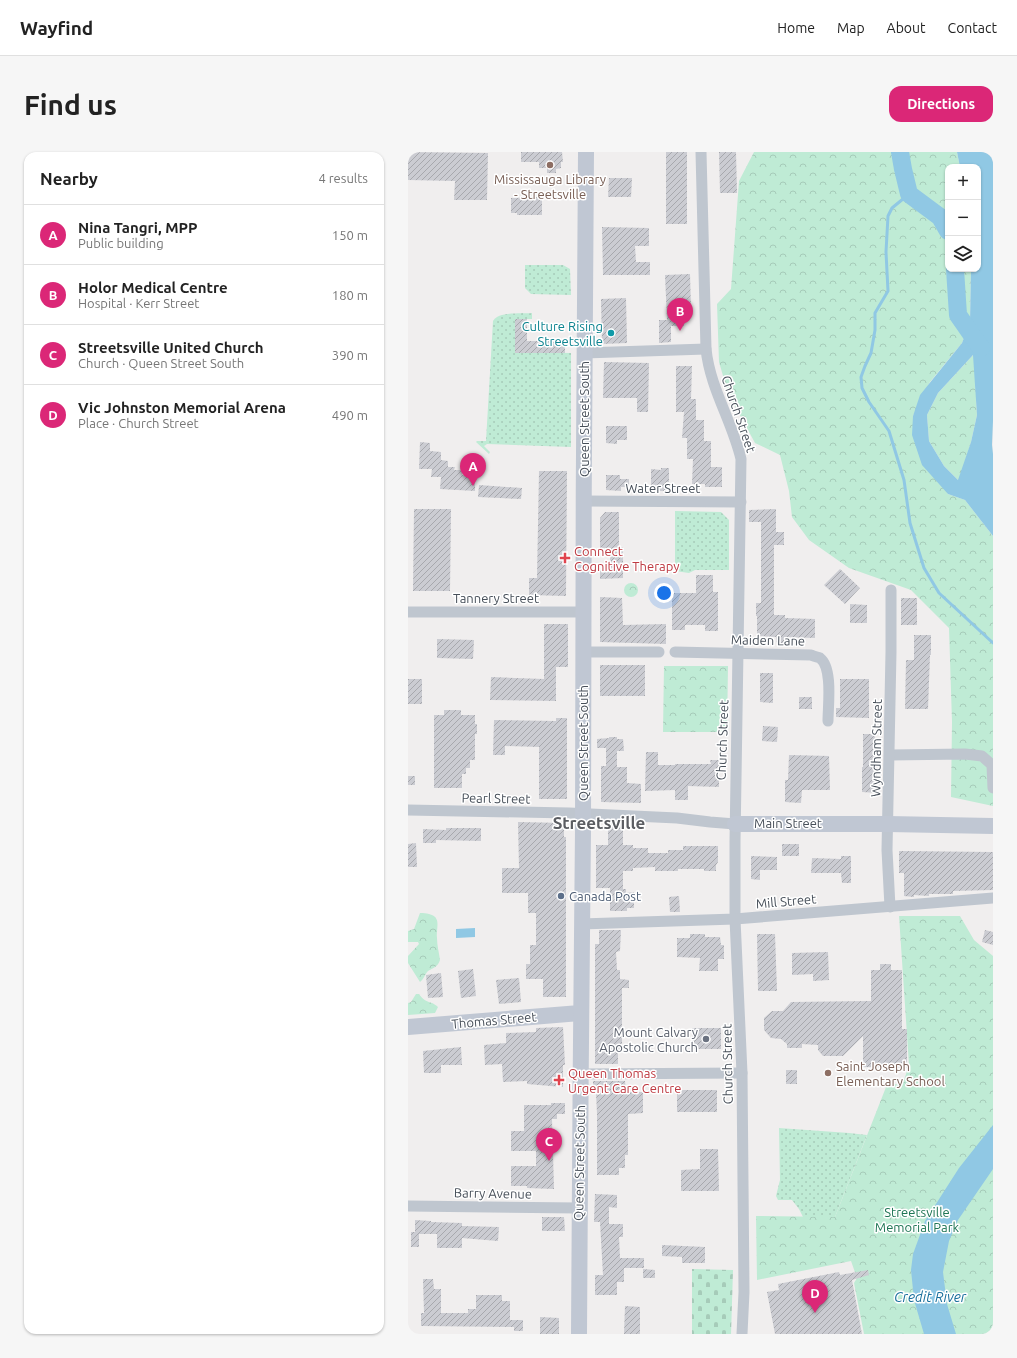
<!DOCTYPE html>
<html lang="en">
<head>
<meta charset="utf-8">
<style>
	:root { --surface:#fff; --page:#f6f6f6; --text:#222; --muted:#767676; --line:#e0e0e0; --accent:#db2777 }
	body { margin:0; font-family:Ubuntu,sans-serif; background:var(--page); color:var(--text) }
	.controls { position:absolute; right:12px; top:12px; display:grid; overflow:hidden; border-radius:8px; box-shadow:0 1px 3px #0004 }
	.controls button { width:36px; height:36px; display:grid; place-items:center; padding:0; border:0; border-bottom:1px solid var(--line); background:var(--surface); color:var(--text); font:20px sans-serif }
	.you { position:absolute; left:256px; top:441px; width:14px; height:14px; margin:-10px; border:3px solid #fff; border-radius:50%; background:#1a73e8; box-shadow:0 0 0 6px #1a73e833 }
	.badge { display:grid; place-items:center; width:26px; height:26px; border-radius:50%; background:var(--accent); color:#fff; font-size:13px; font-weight:700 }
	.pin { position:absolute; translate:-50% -33px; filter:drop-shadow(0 1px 2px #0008) }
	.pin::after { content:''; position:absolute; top:21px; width:14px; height:12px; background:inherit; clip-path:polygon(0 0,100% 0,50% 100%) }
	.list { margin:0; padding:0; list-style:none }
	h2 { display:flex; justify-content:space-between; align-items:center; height:52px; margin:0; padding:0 16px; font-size:17px }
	h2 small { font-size:13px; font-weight:400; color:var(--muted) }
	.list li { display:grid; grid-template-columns:26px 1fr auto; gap:12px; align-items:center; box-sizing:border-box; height:60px; padding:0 16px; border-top:1px solid var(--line) }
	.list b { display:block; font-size:15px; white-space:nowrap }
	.list p { margin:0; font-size:13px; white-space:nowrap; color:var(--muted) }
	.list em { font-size:13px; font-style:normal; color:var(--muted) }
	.icon { flex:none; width:22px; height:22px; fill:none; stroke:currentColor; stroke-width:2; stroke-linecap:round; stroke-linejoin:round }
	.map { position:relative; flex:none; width:585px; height:1182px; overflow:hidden; border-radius:12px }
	header { display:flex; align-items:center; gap:24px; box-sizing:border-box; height:56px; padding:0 20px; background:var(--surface); border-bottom:1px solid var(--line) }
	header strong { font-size:19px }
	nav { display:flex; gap:22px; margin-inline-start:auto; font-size:14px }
	.intro { display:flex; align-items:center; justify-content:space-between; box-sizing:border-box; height:96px; padding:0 24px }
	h1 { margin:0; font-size:28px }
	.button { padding:10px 18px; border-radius:12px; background:var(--accent); color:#fff; font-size:14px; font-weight:700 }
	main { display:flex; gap:24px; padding:0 24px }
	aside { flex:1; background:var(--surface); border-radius:12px; box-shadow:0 1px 3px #0004 }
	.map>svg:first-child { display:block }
	.grass { fill:url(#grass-dots) }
	.forest { fill:url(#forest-crowns) }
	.cemetery { fill:url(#cemetery-stones) }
	.water { fill:#90c8e4; fill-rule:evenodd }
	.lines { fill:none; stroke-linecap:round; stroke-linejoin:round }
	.stream { stroke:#90c8e4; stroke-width:3 }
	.river { stroke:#90c8e4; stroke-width:18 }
	.building { fill:url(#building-hatch) }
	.street { stroke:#bfc6cf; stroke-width:11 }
	.secondary { stroke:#c0c7d3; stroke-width:16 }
	.education-dot { fill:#8d6e63; stroke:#fff; stroke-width:1.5 }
	.culture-dot { fill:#0f9aa8; stroke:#fff; stroke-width:1.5 }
	.health-dot { fill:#e0444e; stroke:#fff; stroke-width:1.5 }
	.service-dot { fill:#5c6f8a; stroke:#fff; stroke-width:1.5 }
	.worship-dot { fill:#6b7280; stroke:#fff; stroke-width:1.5 }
	.labels { text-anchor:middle; stroke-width:3; stroke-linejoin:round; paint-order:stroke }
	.education-label { font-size:13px; fill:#785e54; stroke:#fff }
	.culture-label { font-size:13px; fill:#0d838f; stroke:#fff; text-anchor:end }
	.street-label { font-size:13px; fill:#474f59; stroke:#fff }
	.health-label { font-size:13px; fill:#be3a42; stroke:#fff; text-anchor:start }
	.service-label { font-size:13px; fill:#4e5e75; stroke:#fff; text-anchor:start }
	.worship-label { font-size:13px; fill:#5b616d; stroke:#fff; text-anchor:end }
	.park-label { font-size:13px; fill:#1e7554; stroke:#fff }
	.water-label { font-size:14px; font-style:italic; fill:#186f9c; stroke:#fff }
	.district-label { font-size:17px; font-weight:bold; fill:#5b5d62; stroke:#fff }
</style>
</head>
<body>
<header>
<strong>Wayfind</strong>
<nav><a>Home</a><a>Map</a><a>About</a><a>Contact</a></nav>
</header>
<div class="intro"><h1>Find us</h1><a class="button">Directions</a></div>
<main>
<aside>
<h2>Nearby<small>4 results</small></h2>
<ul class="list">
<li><span class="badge">A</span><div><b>Nina Tangri, MPP</b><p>Public building</p></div><em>150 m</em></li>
<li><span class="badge">B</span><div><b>Holor Medical Centre</b><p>Hospital · Kerr Street</p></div><em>180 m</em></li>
<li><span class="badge">C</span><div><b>Streetsville United Church</b><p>Church · Queen Street South</p></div><em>390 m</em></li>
<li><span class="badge">D</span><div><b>Vic Johnston Memorial Arena</b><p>Place · Church Street</p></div><em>490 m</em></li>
</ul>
</aside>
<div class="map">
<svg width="585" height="1182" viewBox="0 0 585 1182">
	<defs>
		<pattern id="grass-dots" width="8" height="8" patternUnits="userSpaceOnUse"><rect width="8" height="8" fill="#bfebd5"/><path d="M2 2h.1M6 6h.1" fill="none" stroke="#a6cbb9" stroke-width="1.8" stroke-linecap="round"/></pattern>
		<pattern id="forest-crowns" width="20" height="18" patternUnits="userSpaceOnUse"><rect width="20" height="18" fill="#bfebd5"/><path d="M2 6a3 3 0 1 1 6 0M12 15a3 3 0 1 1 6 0" fill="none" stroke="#a6cbb9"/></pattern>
		<pattern id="cemetery-stones" width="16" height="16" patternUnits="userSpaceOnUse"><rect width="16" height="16" fill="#bfebd5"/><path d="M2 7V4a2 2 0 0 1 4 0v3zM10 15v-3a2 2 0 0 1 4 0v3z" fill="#a6cbb9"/></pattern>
		<pattern id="building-hatch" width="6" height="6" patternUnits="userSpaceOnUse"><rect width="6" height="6" fill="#cbccd2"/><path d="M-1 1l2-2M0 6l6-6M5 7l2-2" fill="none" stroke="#a7a8ad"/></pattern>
	</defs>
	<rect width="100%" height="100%" fill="#f0eeee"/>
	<g class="grass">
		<path d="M117,113h38l7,4 1,26 -40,-1 -6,-6z"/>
		<path d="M124,161v6h-17v33l56,1v94l-84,-3 -3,2 6,6 -1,2 -13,-12 1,-1h9l7,-120c5,-10 29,-7 39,-8z"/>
		<path d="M267,359l46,1 8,8v50h-34l-6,3 -14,-2z"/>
		<path d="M371,976l70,5 18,2 -32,82h-32l-4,-8 -7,-9h-14l-2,-4 4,-16z"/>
	</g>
	<g class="forest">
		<path d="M346,0h203l3,15h-12v102h23l-1,53 -8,21 -32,39 -17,34 35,78 17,6 28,36v270l-42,-9 1,-75 -3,-94 -38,-38 -62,-22 -40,-28 -17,-23 -3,-26 -9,-36 -25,-12 -27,-50 -9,-31 -2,-58 14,-15 8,-108z"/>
		<path d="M566,202l3,61 -6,27 -12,39 -15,-15 -15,-25 -2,-26 11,-22z"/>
		<circle cx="223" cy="438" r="7"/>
		<path d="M256,514h64l-1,66h-64z"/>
		<path d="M12,761c4,0 6,0 9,1 13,3 7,14 8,24 0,7 2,15 3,22 -2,7 -7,8 -12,11 -3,3 -4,8 -8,11l-12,-19v-7l11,-12 -1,-2h-10v-11l6,-2z"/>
		<path d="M491,764h61l14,24 19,16v378h-129l-10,-51 3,-5 -6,-17 -94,19 -1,-64 79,1 53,-135 14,4 7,-21z"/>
		<path d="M8,842h3c8,11 12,6 19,13l-3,6 -27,2v-12l3,-1z"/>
	</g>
	<path class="cemetery" d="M284,1117l41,1 -2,64h-39z"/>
	<g class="water">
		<path d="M549,0h36v269l-1,24 1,9v82l-28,-36 -17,-6 -26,-29 -10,-30 1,-19 7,-21 42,-52 8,-21 1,-53h7v-102h-18zM565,203l4,60 -6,27 -13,38 -14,-14 -15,-25 -2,-26 11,-22z"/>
		<path d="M67,776v9l-19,1v-9z"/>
		<path d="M585,973v44l-35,51 -9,21 -6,31 4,32 9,30h-32l-10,-34 -3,-30 2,-16 12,-33 34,-53z"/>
	</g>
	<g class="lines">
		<path class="stream" d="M501,42l-17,14 -4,8 -2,36 2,39 -13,22v17l-4,23 -6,13 -4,11 1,11 7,14 20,29 15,49 6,43 14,45 15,25 54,50"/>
		<g class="river">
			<path d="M492,0l3,17 6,25 31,23 8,14"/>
			<path d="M547,117l3,46 23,33"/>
		</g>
	</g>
	<g class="building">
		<path d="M0,0l80,1 -1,47h-33l1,-19 -47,-1z"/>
		<path d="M113,0h41l1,10h-2v6l-5,1v4h-9v-5h-8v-6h-18z"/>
		<rect x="258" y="0" width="21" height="72"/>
		<path d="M311,0h17l1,41h-17z"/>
		<path d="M201,26h23l-1,19h-23z"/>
		<path d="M134,45v18h-25v-2h-6v-15z"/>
		<path d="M194,75l47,1v18h-14l1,16h14v13h-47z"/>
		<path d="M282,122l1,34h-7v18h-13v16l-12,1v-23h8l-2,-45z"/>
		<path d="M218,146l1,45 -25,1 -1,-45z"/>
		<path d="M107,167h12v22h38v12h-50z"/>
		<path d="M196,210l45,1 -1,49h-11v-14h-34z"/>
		<path d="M268,214h16l-1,33h5v21h8v21h7v26h11v20h-17v-3h-13l1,-25h-6v-21h-5l2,-26h-8z"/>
		<path d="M198,274h21v14h-10v4l-11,-1z"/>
		<path d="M12,290l10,1v8l11,1v8l7,1v6h7l-1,3h8v5l7,1v4l6,1v10l-35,-2 1,-12h-10l1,-8h-13z"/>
		<path d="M253,316h8v14h-3v9h-15v-22l10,1z"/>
		<path d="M131,319h28l-1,125 -37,-1v-17h8z"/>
		<path d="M198,323h14v4h9v8h-8v4l-15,-1z"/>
		<path d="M71,333l43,3 -1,11 -43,-2z"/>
		<path d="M6,357h37l-1,82h-37z"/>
		<path d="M368,357v23h8v13h-10v70h11v3l30,1v19l-31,-1v6l-7,1 -1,-7 -19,-1v-20h-1v-13h5v-81h-12v-12z"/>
		<path d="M197,360h14v35h4v31l-23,1v-9l10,-1v-21h-10v-30z"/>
		<path d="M432,417l20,19 -15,16 -21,-19z"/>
		<path d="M288,423h17v17h5v39h-13v-6h-20v5h-13v-37h24z"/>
		<path d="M192,445l22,1 1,27 43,-1v20l-66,-2z"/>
		<rect x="493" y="446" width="16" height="27"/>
		<path d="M442,452l17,1v18h-17z"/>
		<path d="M136,472h24v43h-12v34l-66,-1 1,-23 53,2z"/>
		<path d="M506,483h17v20h-1l-2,54h-23l1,-49h8z"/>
		<path d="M29,487l37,1 -1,19 -36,-1z"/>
		<rect x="192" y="513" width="45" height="31"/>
		<path d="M352,521h13v30l-13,-1z"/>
		<rect x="0" y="527" width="14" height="25"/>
		<path d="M432,527h29v39l-33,-1v-9h4z"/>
		<rect x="391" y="545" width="13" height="12"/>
		<path d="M36,558h17v5h14v9h2v10h-2v26h-5v8h-4v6h-4v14h-28v-73h10z"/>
		<path d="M148,566h11v81h-28v-52l-34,-1v9h-12l1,-35 62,1z"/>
		<path d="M355,574l15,1 -1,15 -15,-1z"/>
		<path d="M455,582h12v34h2v25l-15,-1v-25h1z"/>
		<path d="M201,585h8v2h6l1,12h-7v16h10v16l14,1v19l-40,-1v-36h5v-18h-9v-9l12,-1z"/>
		<path d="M238,600h12v13h17v-1h36l-1,-4h9v27l-31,-1v14h-13v-10l-30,1z"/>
		<path d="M381,603l40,1 1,34h-28l-1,13 -16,-1v-22h3z"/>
		<rect x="0" y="624" width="7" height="9"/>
		<path d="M110,670l46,1v14h2v160h-23v-18h-17v-15h4v-19h6v-32h-8v-20h-26v-25h17z"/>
		<path d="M200,671h15v22h10v3h15v5h20v-3h15v-4h35v16l-2,3v6h-12v-2h-26v2h-23v-4l-22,1v3h-10v18h3v4l8,-1v16h-7v3h-17v-23h-14v-43h12z"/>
		<path d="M38,676h35v13l-45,-1v3h-13v-14l23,1z"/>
		<path d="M8,691l1,24h-9v-23z"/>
		<rect x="374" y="692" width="17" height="12"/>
		<path d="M491,699l94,1v38l-40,1v3h-24v2l-15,-1v2l-10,-1v-23h-5z"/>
		<path d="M343,704l26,1v13h-17v10l-9,-1z"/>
		<path d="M433,704h10v27h-9l-1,-10h-30l1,-15 29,1z"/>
		<path d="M271,744l1,16h-10l-1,-15z"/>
		<path d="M191,778h22l-1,21 -4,1 1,18h3v9l9,1v8h-7v56h-2v7h-2v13h-23v-120h4z"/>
		<path d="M577,778l8,2v13l-11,-3z"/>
		<path d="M282,782h15v3h15l1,8h3v14h-6v12h-19l1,-13 -23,-1v-19h13z"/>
		<path d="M349,782h18l2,57h-19z"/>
		<path d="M420,800l1,28 -16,1v-7l-21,1v-22z"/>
		<path d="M472,812h11v6h11v59h5v39h-12v2h-13v-3h-19v-31l-20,20h-20l-5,-6v-5l-16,-1v4h-15v-4l-6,-5 -10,-1 -7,-8v-12l8,-7h11l8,-9 80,-1v-31h9z"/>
		<path d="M65,817l3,27 -15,2 -3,-27z"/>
		<path d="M33,821l2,24 -15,1 -2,-23z"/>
		<path d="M111,826l2,24 -22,2 -3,-24z"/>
		<path d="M155,875l2,38h-2v22l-36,-3v-3l-24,1 -1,-18 -17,1 -1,-20 22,-2v-10l30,-1v-4z"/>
		<rect x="284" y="876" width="29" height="21"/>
		<path d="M53,895l1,18h-21v8h-17l-1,-22z"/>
		<rect x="378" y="918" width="11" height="14"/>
		<path d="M185,929h32l1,11h17v21l-15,1v41h-3v13h-6v7h-22v-61l-1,-22h-3z"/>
		<rect x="269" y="938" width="40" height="22"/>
		<path d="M143,951h14v11h-8v5h-5l2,70 -27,-1v-2h-16v-20h25v-15h-25v-20h13v-26h27z"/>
		<path d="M292,997h18l1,42h-38v-21l19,-1z"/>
		<path d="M187,1042l22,1v13l-8,-1v17h14v13h-4l1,21h24v10h-20v14h-7v13h-22v-20h8l-3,-53h-6z"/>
		<path d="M134,1065h22l1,14h-23z"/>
		<path d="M7,1068l16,1v1l31,1v3l37,1 -1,14 -36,-3v10h-25v-14h-18v13h-8v-15h4z"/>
		<path d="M254,1093l43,2v16h-23v-6l-20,-1z"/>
		<path d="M235,1117l12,1v8h-12z"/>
		<path d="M460,1118l1,5 -17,5 10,54h-87l-8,-42 12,-2 -1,-6 61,-12 1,3z"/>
		<path d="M15,1127h10l1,10h7v24h27v-4h8v-14h26v6h8v19h13v11h-9v-4l-93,-1v-13h3z"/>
		<path d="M217,1154l15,1v27h-16z"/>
		<path d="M132,1165l19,1v16h-19z"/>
	</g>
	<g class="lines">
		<g class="street">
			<path d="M293,0l5,197c4,39 26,72 35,110l-6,383v77l7,154 2,219 -2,42"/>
			<path d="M176,201l122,-4"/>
			<path d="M176,349l157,1"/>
			<path d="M0,460h175"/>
			<path d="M175,500h76"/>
			<path d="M267,500l136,3c2,1 6,2 9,3 13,10 8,48 8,63"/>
			<path d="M482,603l75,-1 17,2 10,9 1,23"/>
			<path d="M0,658l161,3 108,5 33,4 25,2"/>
			<path d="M482,755l-3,-57 4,-198v-62"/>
			<path d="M173,772l154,-5 258,-21"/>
			<path d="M172,922l162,-1"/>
			<path d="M0,1054l171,2"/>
		</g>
		<g class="secondary">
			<path d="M327,672h153l105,2"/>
			<path d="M0,875l172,-14"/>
			<path d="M171,1182c0,-168 3,-337 4,-505 1,-226 0,-451 3,-677"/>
		</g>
	</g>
	<g class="education-dot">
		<circle cx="142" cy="13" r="4"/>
		<circle cx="420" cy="921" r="4"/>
	</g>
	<circle class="culture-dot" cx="203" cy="181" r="4"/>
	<g class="health-dot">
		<path d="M155 400h4v4h4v4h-4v4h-4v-4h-4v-4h4z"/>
		<path d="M149 922h4v4h4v4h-4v4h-4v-4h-4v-4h4z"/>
	</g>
	<circle class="service-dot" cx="153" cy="744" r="4"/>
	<circle class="worship-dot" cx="298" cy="887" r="4"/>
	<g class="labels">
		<g class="education-label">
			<text x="142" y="32">Mississauga Library<tspan x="142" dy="15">- Streetsville</tspan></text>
			<text x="428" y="919" text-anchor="start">Saint Joseph<tspan x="428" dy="15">Elementary School</tspan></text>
		</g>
		<g class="culture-label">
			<text x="195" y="179">Culture Rising<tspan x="195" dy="15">Streetsville</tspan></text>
		</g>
		<g class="street-label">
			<text transform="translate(331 262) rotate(71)" y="5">Church Street</text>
			<text transform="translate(176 267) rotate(-90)" y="5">Queen Street South</text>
			<text x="255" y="341">Water Street</text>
			<text x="88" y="451">Tannery Street</text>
			<text transform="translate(360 488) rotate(1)" y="5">Maiden Lane</text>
			<text transform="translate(314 588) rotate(-88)" y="5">Church Street</text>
			<text transform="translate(175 591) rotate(-90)" y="5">Queen Street South</text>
			<text transform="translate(468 596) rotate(-89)" y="5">Wyndham Street</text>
			<text transform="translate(88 646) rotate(1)" y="5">Pearl Street</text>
			<text x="380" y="676">Main Street</text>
			<text transform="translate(378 749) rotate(-5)" y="5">Mill Street</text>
			<text transform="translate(86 868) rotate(-5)" y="5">Thomas Street</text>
			<text transform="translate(319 912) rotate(-91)" y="5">Church Street</text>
			<text transform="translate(171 1011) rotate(-89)" y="5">Queen Street South</text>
			<text transform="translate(85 1041) rotate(1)" y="5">Barry Avenue</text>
		</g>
		<g class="health-label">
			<text x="166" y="404">Connect<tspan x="166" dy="15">Cognitive Therapy</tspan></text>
			<text x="160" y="926">Queen Thomas<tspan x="160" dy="15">Urgent Care Centre</tspan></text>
		</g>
		<g class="service-label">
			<text x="161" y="749">Canada Post</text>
		</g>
		<g class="worship-label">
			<text x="290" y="885">Mount Calvary<tspan x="290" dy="15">Apostolic Church</tspan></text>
		</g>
		<g class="park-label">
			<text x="509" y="1065">Streetsville<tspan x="509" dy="15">Memorial Park</tspan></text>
		</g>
		<g class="water-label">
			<text x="522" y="1150">Credit River</text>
		</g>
		<g class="district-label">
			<text x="191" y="677">Streetsville</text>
		</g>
	</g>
</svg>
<div class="controls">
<button>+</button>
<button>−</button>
<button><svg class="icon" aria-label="layers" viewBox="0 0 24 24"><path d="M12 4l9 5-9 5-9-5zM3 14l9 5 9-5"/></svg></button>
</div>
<div class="you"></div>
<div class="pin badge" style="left:65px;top:334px">A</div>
<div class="pin badge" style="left:272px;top:179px">B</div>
<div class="pin badge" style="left:141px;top:1009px">C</div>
<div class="pin badge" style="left:407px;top:1161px">D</div>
</div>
</main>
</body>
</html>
